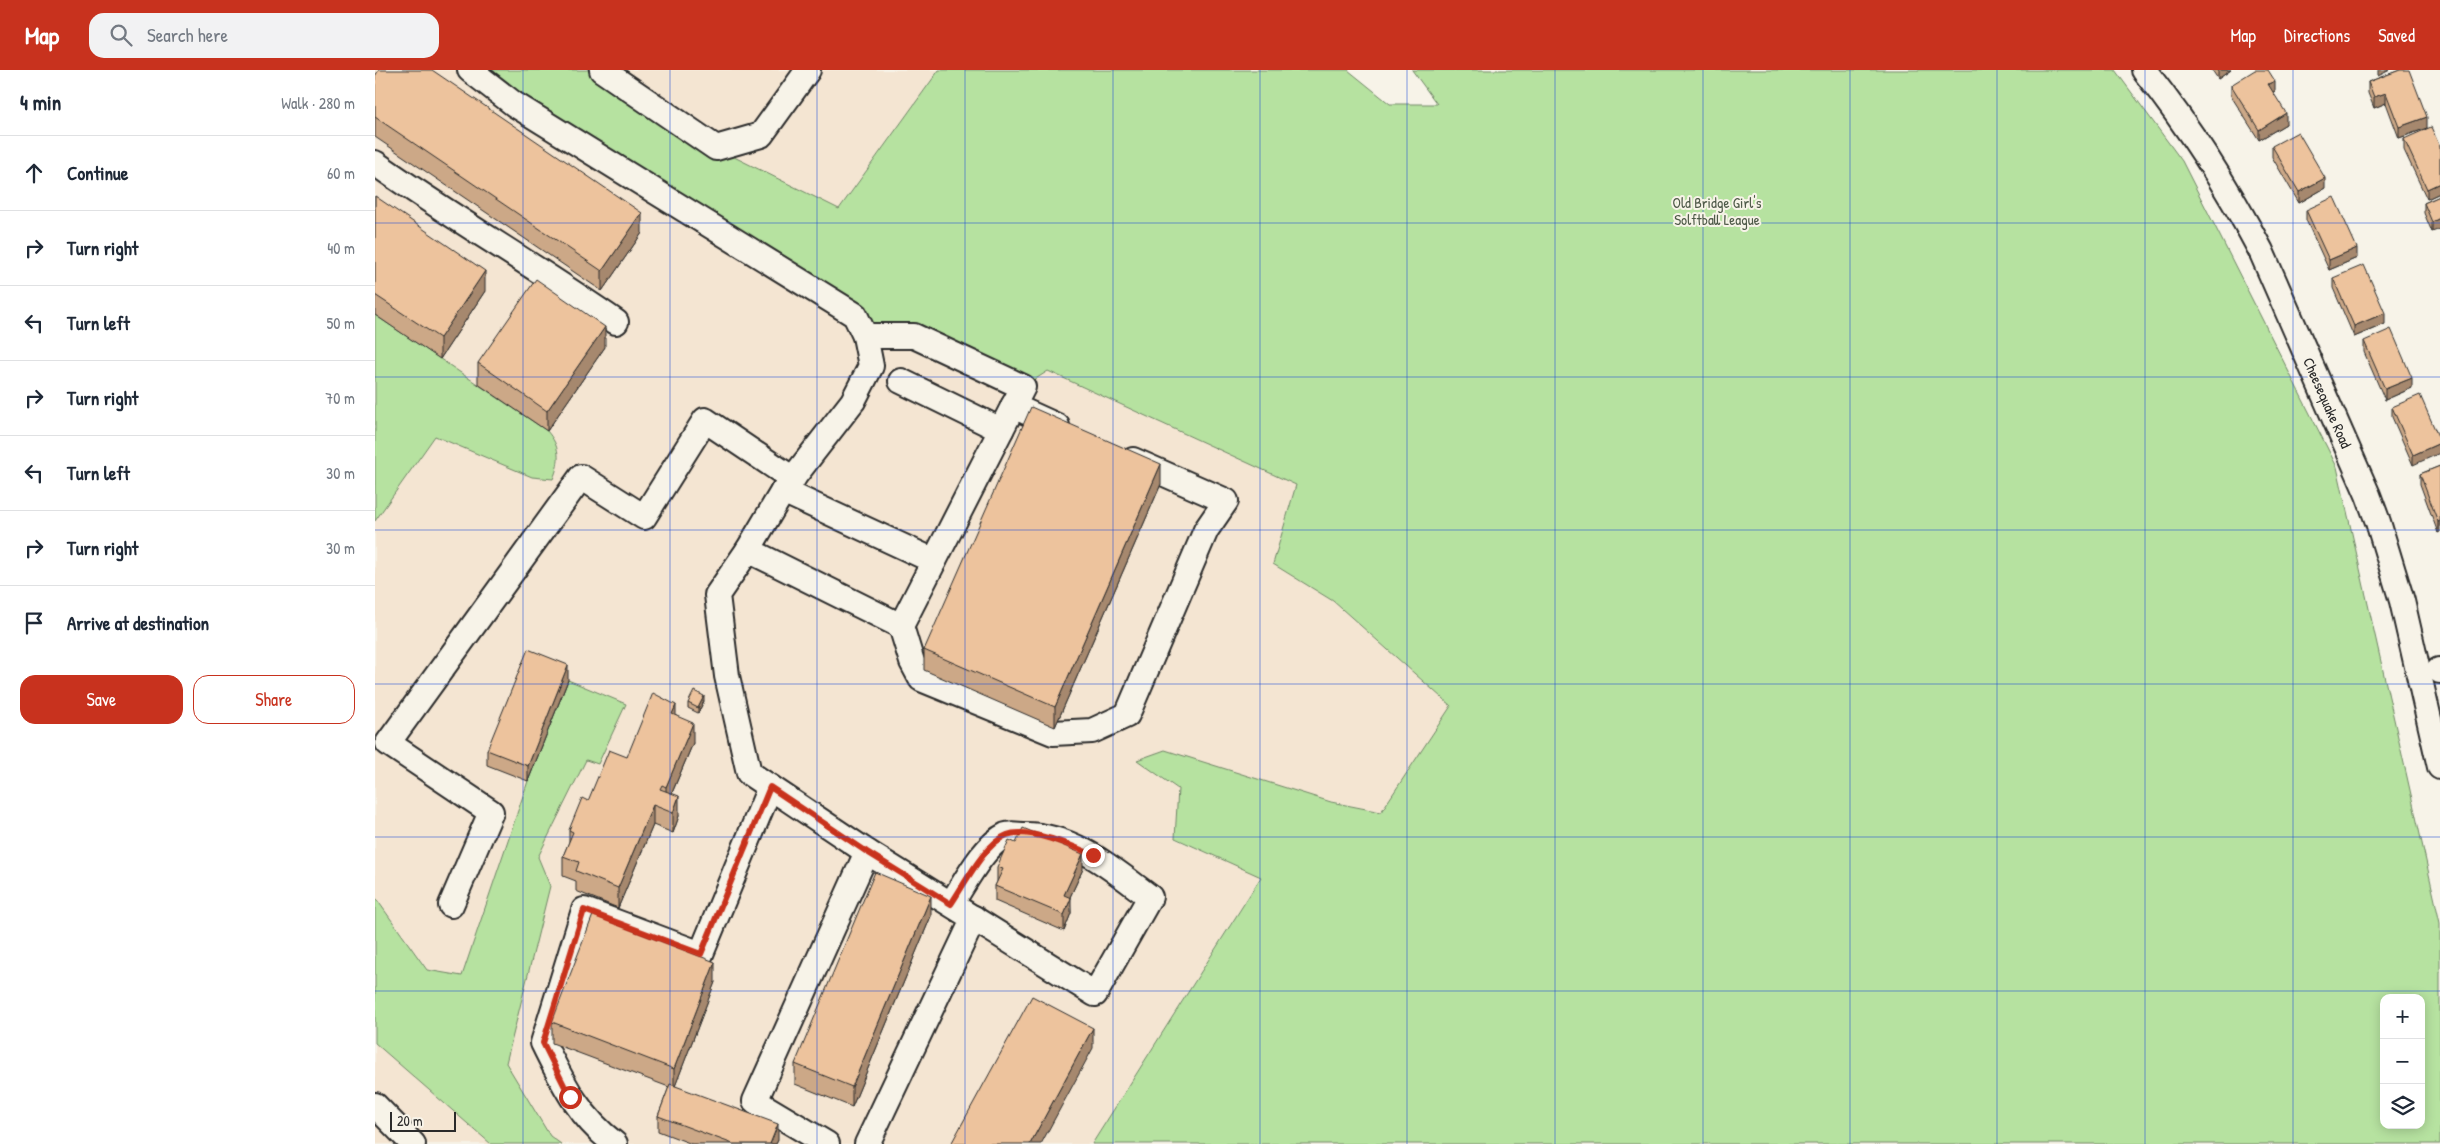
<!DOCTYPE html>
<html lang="en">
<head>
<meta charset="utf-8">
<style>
	:root { --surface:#fff; --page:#f2f2f3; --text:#1f2937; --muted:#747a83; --line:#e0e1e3; --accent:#c8321e }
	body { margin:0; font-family:"Patrick Hand",sans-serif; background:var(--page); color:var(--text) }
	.controls { position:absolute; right:15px; bottom:15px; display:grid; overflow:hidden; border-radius:10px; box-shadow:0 2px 12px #0003 }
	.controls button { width:45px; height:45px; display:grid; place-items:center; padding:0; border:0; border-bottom:1px solid var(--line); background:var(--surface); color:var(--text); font:25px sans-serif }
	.scale { position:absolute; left:15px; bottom:12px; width:66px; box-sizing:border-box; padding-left:5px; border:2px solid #2b2b2b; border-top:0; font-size:14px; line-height:18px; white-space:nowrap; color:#2b2b2b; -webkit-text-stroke:4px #f7f3e8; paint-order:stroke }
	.stop { position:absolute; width:15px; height:15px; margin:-11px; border:4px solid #c8321e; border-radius:50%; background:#fff }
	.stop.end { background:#c8321e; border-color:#fff; box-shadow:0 1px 5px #0008 }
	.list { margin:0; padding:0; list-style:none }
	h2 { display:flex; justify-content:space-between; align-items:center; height:65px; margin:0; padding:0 20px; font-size:21px }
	h2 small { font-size:16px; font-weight:400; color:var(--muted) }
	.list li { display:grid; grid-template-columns:32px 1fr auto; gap:15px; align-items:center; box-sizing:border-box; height:75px; padding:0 20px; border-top:1px solid var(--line) }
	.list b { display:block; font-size:19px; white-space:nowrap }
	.list em { font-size:16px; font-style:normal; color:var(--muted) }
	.actions { display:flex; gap:10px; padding:15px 20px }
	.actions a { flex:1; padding:11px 0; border:1px solid var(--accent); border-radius:15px; text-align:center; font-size:18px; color:var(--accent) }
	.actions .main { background:var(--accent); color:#fff }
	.icon { flex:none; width:28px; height:28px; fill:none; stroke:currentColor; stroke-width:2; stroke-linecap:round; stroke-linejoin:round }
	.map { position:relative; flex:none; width:2065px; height:1074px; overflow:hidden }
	header { display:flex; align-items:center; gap:30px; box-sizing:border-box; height:70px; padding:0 25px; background:var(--accent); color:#fff }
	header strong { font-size:24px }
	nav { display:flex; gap:28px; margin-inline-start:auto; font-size:18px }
	.search { width:350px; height:45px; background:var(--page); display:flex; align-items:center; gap:12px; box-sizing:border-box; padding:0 18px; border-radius:15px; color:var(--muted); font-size:19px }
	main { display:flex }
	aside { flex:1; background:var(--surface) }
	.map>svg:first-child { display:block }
	.built { fill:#f4e5d2 }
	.green { fill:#b6e2a0; stroke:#708666; fill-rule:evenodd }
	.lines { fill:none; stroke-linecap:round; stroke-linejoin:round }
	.minor-casing { stroke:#2b2b2b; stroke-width:28 }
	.minor { stroke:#f7f3e8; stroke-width:24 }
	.wall { fill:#cca887; stroke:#2b2b2b }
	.shaded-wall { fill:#a6886e; stroke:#2b2b2b }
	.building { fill:#edc39d; stroke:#2b2b2b }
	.route { stroke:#c8321e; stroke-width:6 }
	.grid { fill:none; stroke:#1d4ed8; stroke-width:1; stroke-opacity:0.55 }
	.labels { text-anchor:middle; stroke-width:4; stroke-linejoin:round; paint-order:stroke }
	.park-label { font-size:15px; fill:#4e5948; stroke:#f7f3e8 }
	.street-label { font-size:15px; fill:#2b2b2b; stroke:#f7f3e8 }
</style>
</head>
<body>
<header>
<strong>Map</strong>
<div class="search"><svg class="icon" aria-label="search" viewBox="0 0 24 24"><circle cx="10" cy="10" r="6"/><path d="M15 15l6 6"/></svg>Search here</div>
<nav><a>Map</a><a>Directions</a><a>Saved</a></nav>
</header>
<main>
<aside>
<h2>4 min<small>Walk · 280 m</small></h2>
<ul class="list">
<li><svg class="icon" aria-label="ahead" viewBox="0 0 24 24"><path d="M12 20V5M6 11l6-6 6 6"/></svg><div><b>Continue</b></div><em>60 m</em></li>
<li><svg class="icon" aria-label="right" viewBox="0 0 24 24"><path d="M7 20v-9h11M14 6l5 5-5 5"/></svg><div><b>Turn right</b></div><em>40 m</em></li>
<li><svg class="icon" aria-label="left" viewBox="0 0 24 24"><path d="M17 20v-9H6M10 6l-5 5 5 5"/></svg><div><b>Turn left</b></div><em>50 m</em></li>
<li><svg class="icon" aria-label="right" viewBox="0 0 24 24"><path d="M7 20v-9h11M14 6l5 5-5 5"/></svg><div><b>Turn right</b></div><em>70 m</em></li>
<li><svg class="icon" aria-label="left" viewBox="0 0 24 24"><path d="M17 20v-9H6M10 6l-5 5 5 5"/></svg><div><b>Turn left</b></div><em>30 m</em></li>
<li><svg class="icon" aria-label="right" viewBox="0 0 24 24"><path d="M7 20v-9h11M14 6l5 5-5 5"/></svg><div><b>Turn right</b></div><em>30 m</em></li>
<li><svg class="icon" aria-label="arrive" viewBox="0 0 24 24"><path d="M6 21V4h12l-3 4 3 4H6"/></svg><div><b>Arrive at destination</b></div></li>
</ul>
<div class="actions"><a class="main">Save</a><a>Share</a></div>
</aside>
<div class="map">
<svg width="2065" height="1074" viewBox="0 0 2065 1074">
	<rect width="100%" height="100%" fill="#f7f3e8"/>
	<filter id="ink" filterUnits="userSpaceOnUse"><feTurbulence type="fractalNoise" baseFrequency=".02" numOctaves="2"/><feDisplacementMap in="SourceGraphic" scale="10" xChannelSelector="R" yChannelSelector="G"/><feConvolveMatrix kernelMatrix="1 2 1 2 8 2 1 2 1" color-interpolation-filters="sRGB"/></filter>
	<g filter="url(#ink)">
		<path class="built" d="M0,0h564l-100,139 209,162 248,114 -23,79 60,37 119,106 -71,105 -243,-52 40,29 -3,50 86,37 -169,268h-717v-114l52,-60 -52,-73z"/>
		<g class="green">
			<path d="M108,0h119l114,78 123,61 100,-139h409l42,34h47l-25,-34h703l67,91 155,306 103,456v221h-1348l169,-267 -86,-39 3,-49 -41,-29 28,-10 166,52 50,10 70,-106 -118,-105 -60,-37 23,-79 -248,-114 -25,16 -109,-51h-49zM2009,928h37v127h-37z"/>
			<path d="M0,245l172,116c13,15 14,29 6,48l-21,-2 -97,-41 -60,85z"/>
			<path d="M193,610l58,24 -28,60 -12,-4 -48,97 12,29 -44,177 44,73 11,8h-70l-116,-101v-146l52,73 35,6 66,-195z"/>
		</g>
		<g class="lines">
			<g class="minor-casing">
				<g id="minor">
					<path d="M95,0l44,34 341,211 10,21 6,30 -18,35 -70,90 -35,59 -31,45 10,81 22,97 118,79 228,142 55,-97c-38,-28 -76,-62 -125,-62 -6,0 -14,-2 -19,0 -23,11 -41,48 -55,69"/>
					<path d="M227,0l114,78 45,-13 47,-65"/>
					<path d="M1769,0c45,57 83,116 117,181l107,244 10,27 24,79 38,166"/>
					<path d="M0,93c79,56 162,104 241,159"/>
					<path d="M526,311l100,49"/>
					<path d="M638,336l44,20"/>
					<path d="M408,421l151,70"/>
					<path d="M373,480l153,76 122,-239 -109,-51h-49"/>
					<path d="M526,556l11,36 9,17 132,54 39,-2 35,-16 79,-185 20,-29 -93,-41"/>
					<path d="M2064,600l1,1"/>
					<path d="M76,835l40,-93 -103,-69 193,-266 63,40 61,-97 88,59"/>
					<path d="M0,1035l38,39"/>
					<path d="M240,1074c-37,-28 -52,-61 -72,-101l41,-133 117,44 69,-167"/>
					<path d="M452,1074l-72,-43 112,-249"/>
					<path d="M492,1074l107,-226"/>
				</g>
			</g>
			<use href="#minor" class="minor"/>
		</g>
		<g class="wall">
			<path d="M1837,0h19l-13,9z"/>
			<path d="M2025,0l27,58 -28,10 -13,-35 -12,5 -6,-15v-11z"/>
			<path d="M0,6l267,157 -40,58 -227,-154z"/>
			<path d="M1856,15l44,6 -2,1 13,32 -27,16 -28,-44z"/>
			<path d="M2029,69l36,8v46l-13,6 -23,-49z"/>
			<path d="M1897,76l53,42 -26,15 -27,-46z"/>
			<path d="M0,126l110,95 -45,68 -65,-44z"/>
			<path d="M2065,126l-8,36 -8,-19v-10z"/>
			<path d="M1931,140l51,48 -28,12 -23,-50z"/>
			<path d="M1958,208l52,46 -31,13 -21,-49z"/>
			<path d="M1989,271l48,47 -27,12 -21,-48z"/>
			<path d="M230,277l-58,84 -69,-47v-21z"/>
			<path d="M2017,337l48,34 -27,24 -21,-48z"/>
			<path d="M2065,396l-2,67 -18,-49v-10z"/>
			<path d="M786,414l-106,243 -131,-57v-20z"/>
			<path d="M193,610l-40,101 -41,-16v-15z"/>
			<path d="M329,631l-6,12 -10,-5v-5z"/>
			<path d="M301,646l17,27 -21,50 7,23 -6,17 -20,-8 -35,83 -42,-17v-10l-13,-5v-20l6,-14v-12l58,-73z"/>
			<path d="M622,797l86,2 -13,28 1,16 -7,18 -69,-30v-15l2,-4z"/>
			<path d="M556,846l-79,191 -57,-23v-20z"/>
			<path d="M340,912l-40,104 103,54 -2,4h-84l-34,-13v-15l11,-29 -117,-44v-21z"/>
		</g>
		<g class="shaded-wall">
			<path d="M1843,0h13l-13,9z"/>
			<path d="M2003,0h12l-12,6z"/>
			<path d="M1900,11v10l-7,4v-11z"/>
			<path d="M2011,23v10l-12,5v-11z"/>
			<path d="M1911,43v11l-27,16v-10z"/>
			<path d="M2052,47v11l-28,10v-11z"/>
			<path d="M1950,108v10l-26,15v-11z"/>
			<path d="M2065,113v10l-13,6v-10z"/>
			<path d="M267,143v20l-40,58v-20z"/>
			<path d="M2065,148v11l-8,3v-10z"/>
			<path d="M1982,178v10l-28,12v-10z"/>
			<path d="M110,201v20l-45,68v-21z"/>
			<path d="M2010,243v11l-31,13v-11z"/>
			<path d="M230,257v20l-58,84v-20z"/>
			<path d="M2037,308v10l-27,12v-11z"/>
			<path d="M2065,373v10l-27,12v-10z"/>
			<path d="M786,394v20l-106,243v-20z"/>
			<path d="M2065,451v11l-2,1v-11z"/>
			<path d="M193,595v15l-40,101v-15z"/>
			<path d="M329,626v5l-6,12v-5z"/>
			<path d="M301,635v20l-4,-11z"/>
			<path d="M318,653v20l-27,64v-20z"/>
			<path d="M304,726v20l-6,17v-20z"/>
			<path d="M278,735v20l-35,83v-20z"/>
			<path d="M708,784v15l-19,41v-15z"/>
			<path d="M556,826v20l-79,191v-20z"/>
			<path d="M696,828v15l-7,18v-16z"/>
			<path d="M340,892v20l-41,107v-20z"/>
			<path d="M718,958v20l-52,96h-11z"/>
			<path d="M403,1054v16l-2,4h-6z"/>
		</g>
		<g class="building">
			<path d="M4,0h53l210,143 -40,58 -227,-154v-41z"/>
			<path d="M1880,0h13l7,11 -7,3 18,29 -27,17 -28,-45z"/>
			<path d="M2025,0h9l18,47 -28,10 -13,-34 -12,4 -6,-15z"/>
			<path d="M2056,57l9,20v36l-13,6 -23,-50z"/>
			<path d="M1923,62l27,46 -26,14 -27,-46z"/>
			<path d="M0,126l110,75 -45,67 -65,-43z"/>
			<path d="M2065,126v22l-8,4 -8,-19z"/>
			<path d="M1959,127l23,51 -28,12 -23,-50z"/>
			<path d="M1989,195l21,48 -31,13 -21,-48z"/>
			<path d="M161,209l69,48 -58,84 -69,-48z"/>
			<path d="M2016,259l21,49 -27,11 -21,-48z"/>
			<path d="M2045,325l20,46v2l-27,12 -21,-48z"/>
			<path d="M656,337l130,57 -106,243 -131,-57z"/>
			<path d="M2065,396v55l-2,1 -18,-48z"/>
			<path d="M153,579l40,16 -40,101 -41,-16z"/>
			<path d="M319,621l10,5 -6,12 -10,-5z"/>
			<path d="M278,623l23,12 -4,9 21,9 -27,64 -4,-2 -2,4 19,7 -6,17 -20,-8 -35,83 -42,-17 3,-9 -16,-6 10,-24 -4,-2 13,-32 6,3 21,-51 18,7z"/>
			<path d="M648,758l60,26 -19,41 7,3 -7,17 -69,-29 8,-17 -6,-2 12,-27 7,3z"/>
			<path d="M500,802l56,24 -79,191 -57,-23z"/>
			<path d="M218,845l122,47 -41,107 -122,-47z"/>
			<path d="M657,926l61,32 -63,116h-79z"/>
			<path d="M295,1014l108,40 -8,20h-37l-75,-28z"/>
		</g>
	</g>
	<g class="lines" filter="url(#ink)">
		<path class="route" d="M195,1027l-27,-54 41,-133 117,44 69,-167 97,65 84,52c13,-19 34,-61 56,-69 20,-8 66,11 86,20"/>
	</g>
	<path class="grid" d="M148,0v1074M295,0v1074M442,0v1074M590,0v1074M738,0v1074M885,0v1074M1032,0v1074M1180,0v1074M1328,0v1074M1475,0v1074M1622,0v1074M1770,0v1074M1918,0v1074M0,153h2065M0,307h2065M0,460h2065M0,614h2065M0,767h2065M0,921h2065"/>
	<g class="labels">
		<g class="park-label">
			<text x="1342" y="138">Old Bridge Girl's<tspan x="1342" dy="17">Solftball League</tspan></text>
		</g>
		<g class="street-label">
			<text transform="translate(1952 333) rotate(66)" y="5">Cheesequake Road</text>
		</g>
	</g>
</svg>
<div class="controls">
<button>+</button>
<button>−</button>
<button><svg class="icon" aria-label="layers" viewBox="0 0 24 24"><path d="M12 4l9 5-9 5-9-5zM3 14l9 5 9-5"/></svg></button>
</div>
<div class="scale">20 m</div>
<div class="stop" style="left:195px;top:1027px"></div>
<div class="stop end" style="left:718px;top:785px"></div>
</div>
</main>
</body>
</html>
